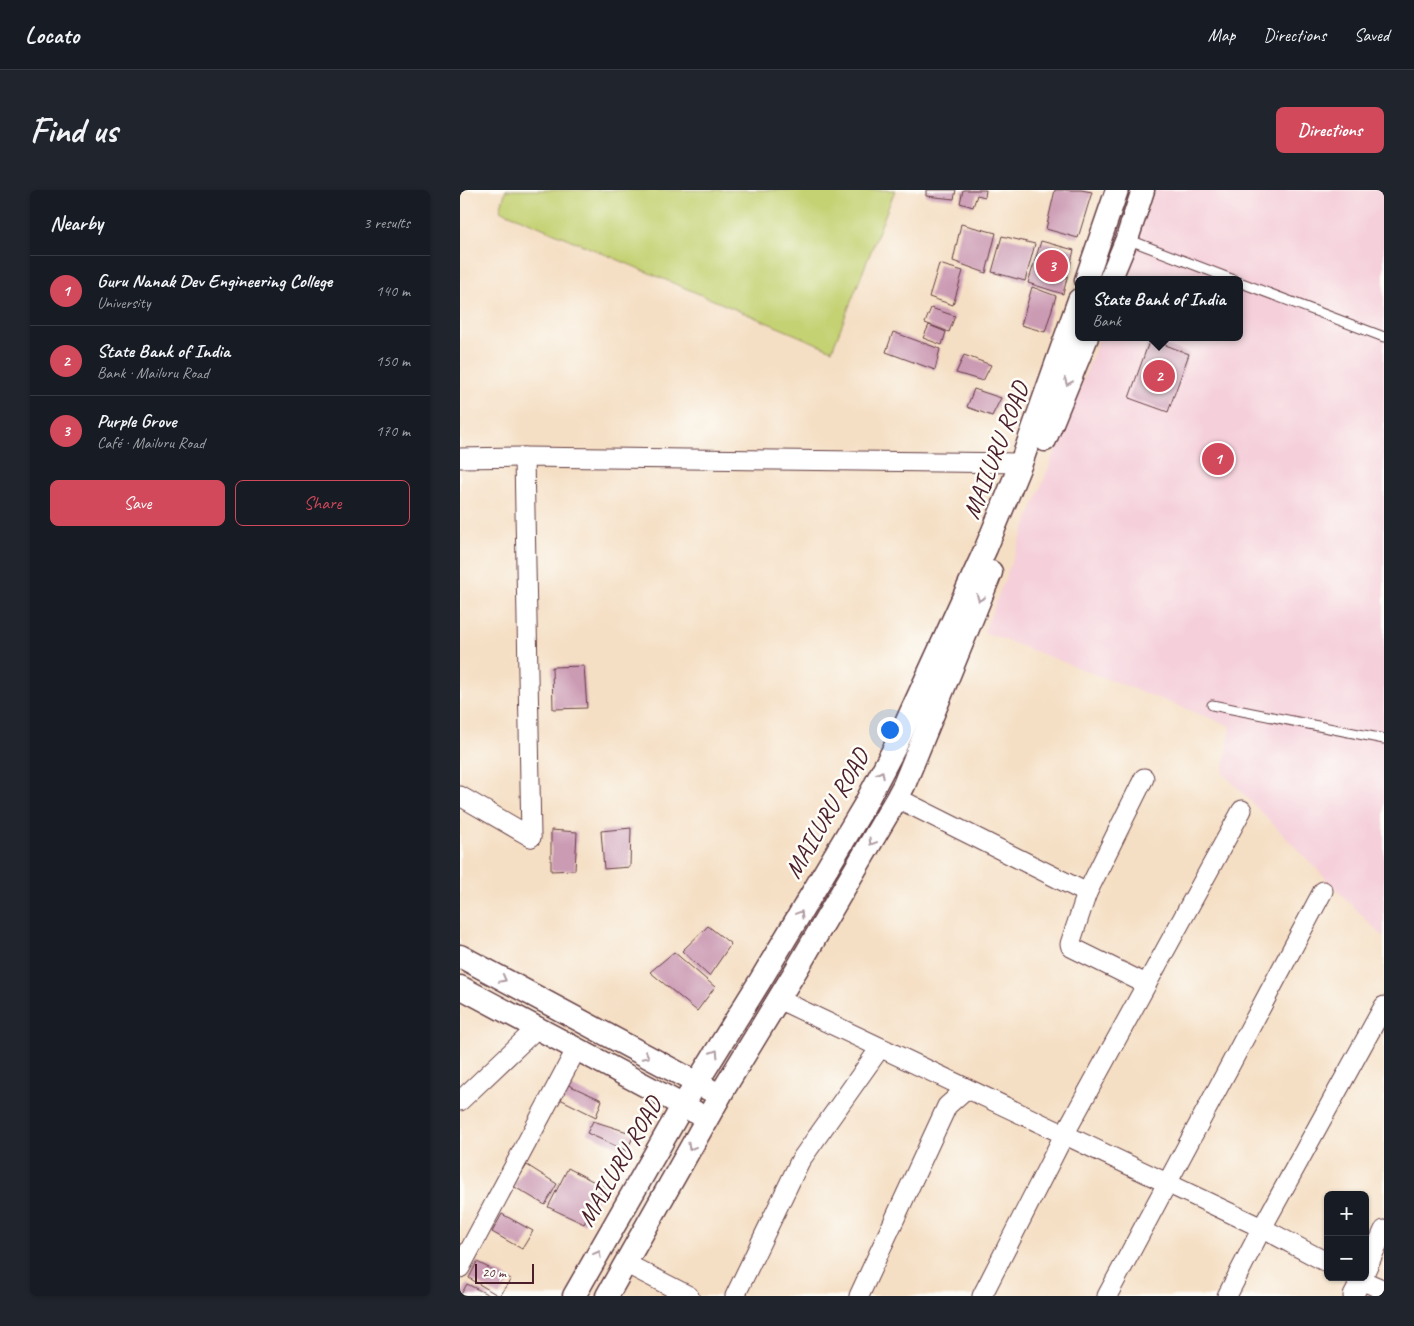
<!DOCTYPE html>
<html lang="en">
<head>
<meta charset="utf-8">
<style>
	:root { --surface:#171b24; --page:#20242c; --text:#f1f3f6; --muted:#9ea1a6; --line:#363941; --accent:#d1495b }
	body { margin:0; font-family:Caveat,sans-serif; background:var(--page); color:var(--text) }
	.controls { position:absolute; right:15px; bottom:15px; display:grid; overflow:hidden; border-radius:8px; box-shadow:0 1px 4px #0004 }
	.controls button { width:45px; height:45px; display:grid; place-items:center; padding:0; border:0; border-bottom:1px solid var(--line); background:var(--surface); color:var(--text); font:25px sans-serif }
	.scale { position:absolute; left:15px; bottom:12px; width:59px; box-sizing:border-box; padding-left:5px; border:2px solid #4a1f2b; border-top:0; font-size:14px; line-height:18px; white-space:nowrap; color:#4a1f2b; -webkit-text-stroke:4px #fdfcf7; paint-order:stroke }
	.you { position:absolute; left:429px; top:539px; width:18px; height:18px; margin:-12px; border:4px solid #fff; border-radius:50%; background:#1a73e8; box-shadow:0 0 0 8px #1a73e833 }
	.badge { display:grid; place-items:center; width:32px; height:32px; border-radius:50%; background:var(--accent); color:#fff; font-size:16px; font-weight:700 }
	.pin { position:absolute; translate:-50% -50%; border:2px solid #fff; box-shadow:0 1px 5px #0006 }
	.popup { position:absolute; left:615px; top:86px; width:168px; height:65px; box-sizing:border-box; display:grid; place-content:center; border-radius:8px; background:var(--surface); filter:drop-shadow(0 1px 4px #0005); font-size:16px; white-space:nowrap; color:var(--muted) }
	.popup b { font-size:19px; color:var(--text) }
	.popup::after { content:''; position:absolute; left:50%; top:100%; margin-left:-10px; border:10px solid transparent; border-top-color:var(--surface) }
	.list { margin:0; padding:0; list-style:none }
	h2 { display:flex; justify-content:space-between; align-items:center; height:65px; margin:0; padding:0 20px; font-size:21px }
	h2 small { font-size:16px; font-weight:400; color:var(--muted) }
	.list li { display:grid; grid-template-columns:32px 1fr auto; gap:15px; align-items:center; box-sizing:border-box; height:70px; padding:0 20px; border-top:1px solid var(--line) }
	.list b { display:block; font-size:19px; white-space:nowrap }
	.list p { margin:0; font-size:16px; white-space:nowrap; color:var(--muted) }
	.list em { font-size:16px; font-style:normal; color:var(--muted) }
	.actions { display:flex; gap:10px; padding:15px 20px }
	.actions a { flex:1; padding:11px 0; border:1px solid var(--accent); border-radius:8px; text-align:center; font-size:18px; color:var(--accent) }
	.actions .main { background:var(--accent); color:#fff }
	.map { position:relative; flex:none; width:924px; height:1106px; overflow:hidden; border-radius:8px }
	header { display:flex; align-items:center; gap:30px; box-sizing:border-box; height:70px; padding:0 25px; background:var(--surface); border-bottom:1px solid var(--line) }
	header strong { font-size:24px }
	nav { display:flex; gap:28px; margin-inline-start:auto; font-size:18px }
	.intro { display:flex; align-items:center; justify-content:space-between; box-sizing:border-box; height:120px; padding:0 30px }
	h1 { margin:0; font-size:35px }
	.button { padding:12px 22px; border-radius:8px; background:var(--accent); color:#fff; font-size:18px; font-weight:700 }
	main { display:flex; gap:30px; padding:0 30px }
	aside { flex:1; background:var(--surface); border-radius:8px; box-shadow:0 1px 4px #0004 }
	.map>svg:first-child { display:block }
	.built { fill:#f5cfda }
	.green { fill:#c5d273; stroke:#88784f }
	.building { fill:#cb9ab3 }
	.lines { fill:none; stroke-linecap:round; stroke-linejoin:round }
	.service-casing { stroke:#643c42; stroke-width:11 }
	.minor-casing { stroke:#643c42; stroke-width:21 }
	.tertiary-casing { stroke:#643c42; stroke-width:25 }
	.service { stroke:#fff; stroke-width:9 }
	.minor { stroke:#fff; stroke-width:19 }
	.tertiary { stroke:#fff; stroke-width:22 }
	.oneway { stroke:#ae9aa0 }
	.labels { text-anchor:middle; stroke-width:5; stroke-linejoin:round; paint-order:stroke }
	.street-label { font-size:25px; fill:#4a1f2b; stroke:#fdfcf7 }
</style>
</head>
<body>
<header>
<strong>Locato</strong>
<nav><a>Map</a><a>Directions</a><a>Saved</a></nav>
</header>
<div class="intro"><h1>Find us</h1><a class="button">Directions</a></div>
<main>
<aside>
<h2>Nearby<small>3 results</small></h2>
<ul class="list">
<li><span class="badge">1</span><div><b>Guru Nanak Dev Engineering College</b><p>University</p></div><em>140 m</em></li>
<li><span class="badge">2</span><div><b>State Bank of India</b><p>Bank · Mailuru Road</p></div><em>150 m</em></li>
<li><span class="badge">3</span><div><b>Purple Grove</b><p>Café · Mailuru Road</p></div><em>170 m</em></li>
</ul>
<div class="actions"><a class="main">Save</a><a>Share</a></div>
</aside>
<div class="map">
<svg width="924" height="1106" viewBox="0 0 924 1106">
	<rect width="100%" height="100%" fill="#fdfcf7"/>
	<filter id="ink" filterUnits="userSpaceOnUse"><feTurbulence type="fractalNoise" baseFrequency=".02" numOctaves="2"/><feDisplacementMap in="SourceGraphic" scale="10" xChannelSelector="R" yChannelSelector="G"/><feConvolveMatrix kernelMatrix="1 2 1 2 8 2 1 2 1" color-interpolation-filters="sRGB"/></filter>
	<filter id="wash" filterUnits="userSpaceOnUse"><feTurbulence type="fractalNoise" baseFrequency=".0096" numOctaves="4" result="noise"/><feDisplacementMap in="SourceGraphic" scale="20" xChannelSelector="R" yChannelSelector="G"/><feGaussianBlur stdDeviation="1.12" result="paint"/><feColorMatrix in="noise" values="0 0 0 0 0 0 0 0 0 0 0 0 0 0 0 0 0 1.4 0 .05"/><feComposite in="paint" operator="in"/></filter>
	<g filter="url(#wash)">
		<rect width="100%" height="100%" fill="#f5dfc4"/>
		<path class="built" d="M694,0h230v748l-161,-165 8,-47 -247,-94 116,-295h139v-57h-117z"/>
		<path class="green" d="M46,0h389l-63,160 -332,-140z"/>
		<g id="blocks">
			<g class="building">
				<path d="M466,0h30l-2,9 -28,-3z"/>
				<path d="M503,0h23l-1,7 -8,-2 -4,12 -13,-4z"/>
				<path d="M595,0h26l11,2 -14,46 -32,-9z"/>
				<path d="M501,34l35,9 -10,40 -33,-12z"/>
				<path d="M542,46l33,8 -10,37 -33,-9z"/>
				<path d="M581,51l33,9 -11,44 -35,-11z"/>
				<path d="M479,74l24,7 -10,34 -24,-8z"/>
				<path d="M572,97l24,9 -11,36 -24,-7z"/>
				<path d="M471,118l24,8 -6,16 -24,-9z"/>
				<path d="M469,135l17,7 -4,13 -19,-7z"/>
				<path d="M433,142l47,17 -5,21 -49,-18z"/>
				<path d="M690,149l39,15 -21,58 -39,-14z"/>
				<path d="M504,165l27,10 -8,16 -27,-8z"/>
				<path d="M514,199l27,9 -9,18 -25,-9z"/>
				<path d="M124,476l3,42 -34,1 -1,-42z"/>
				<path d="M171,638l-1,39 -26,2 -3,-38z"/>
				<path d="M91,640l26,2 -2,38 -24,1z"/>
				<path d="M248,736l23,18 -22,32 -27,-25z"/>
				<path d="M214,762l41,35 -18,24 -47,-39z"/>
				<path d="M106,894l36,16 -6,17 -36,-18z"/>
				<path d="M133,931l41,13 -7,17 -40,-18z"/>
				<path d="M67,975l30,19 -12,21 -32,-19z"/>
				<path d="M108,978l36,19 -20,37 -36,-17z"/>
				<path d="M42,1024l31,17 -11,18 -30,-17z"/>
				<path d="M17,1072l34,17 -12,17 -30,-18z"/>
				<path d="M7,1094l24,12h-31z"/>
			</g>
		</g>
	</g>
	<g filter="url(#ink)">
		<use href="#blocks" fill-opacity="0" stroke="#643c42" stroke-width="1"/>
		<g class="lines">
			<g class="service-casing">
				<g id="service">
					<path d="M667,49l107,41"/>
					<path d="M779,92l145,55"/>
					<path d="M752,515l172,34"/>
				</g>
			</g>
			<g class="minor-casing">
				<g id="minor">
					<path d="M0,268l64,-1"/>
					<path d="M684,588l-57,115 -17,51 1,3 75,37"/>
					<path d="M0,606l71,41"/>
					<path d="M437,608l190,95"/>
					<path d="M71,647l-7,-380 497,6"/>
					<path d="M318,809l484,229 66,35"/>
					<path d="M0,911l77,-73"/>
					<path d="M165,1073l64,33"/>
					<path d="M0,1078l117,-220"/>
					<path d="M905,1082l19,-42"/>
					<path d="M894,1087l30,13"/>
					<path d="M275,1106l65,-135 80,-113"/>
					<path d="M399,1106l88,-190 19,-17"/>
					<path d="M522,1106l82,-161 178,-325"/>
					<path d="M647,1106l216,-405"/>
					<path d="M767,1106l35,-68 122,-222"/>
					<path d="M893,1106l10,-19"/>
				</g>
			</g>
			<g class="tertiary-casing">
				<g id="tertiary">
					<path d="M626,90l31,-90"/>
					<path d="M650,90l17,-41 16,-49"/>
					<path d="M585,250l42,-103"/>
					<path d="M0,766l250,134"/>
					<path d="M0,797l235,125"/>
					<path d="M114,1106l109,-191 77,-124 103,-173 33,-63 90,-197 35,-85 58,-163"/>
					<path d="M147,1106l118,-209 73,-120 99,-169 7,-13 87,-213"/>
				</g>
			</g>
			<use href="#service" class="service"/>
			<use href="#minor" class="minor"/>
			<use href="#tertiary" class="tertiary"/>
		</g>
		<defs><path id="oneway-chevron" d="M-2-3.5L2.5 0L-2 3.5" fill="none" stroke-width="1.6" stroke-linecap="round" stroke-linejoin="round" transform="scale(1.25)"/></defs>
		<g class="oneway">
			<use href="#oneway-chevron" transform="translate(608 192) rotate(112)"/>
			<use href="#oneway-chevron" transform="translate(520 408) rotate(112)"/>
			<use href="#oneway-chevron" transform="translate(421 584) rotate(-62)"/>
			<use href="#oneway-chevron" transform="translate(412 652) rotate(121)"/>
			<use href="#oneway-chevron" transform="translate(340 724) rotate(-59)"/>
			<use href="#oneway-chevron" transform="translate(43 789) rotate(28)"/>
			<use href="#oneway-chevron" transform="translate(255 863) rotate(-58)"/>
			<use href="#oneway-chevron" transform="translate(186 866) rotate(28)"/>
			<use href="#oneway-chevron" transform="translate(231 957) rotate(119)"/>
			<use href="#oneway-chevron" transform="translate(138 1064) rotate(-61)"/>
		</g>
	</g>
	<g class="labels">
		<g class="street-label">
			<text transform="translate(535 260) rotate(-69)" y="9">MAILURU ROAD</text>
			<text transform="translate(366 623) rotate(-60)" y="9">MAILURU ROAD</text>
			<text transform="translate(159 971) rotate(-60)" y="9">MAILURU ROAD</text>
		</g>
	</g>
</svg>
<div class="controls">
<button>+</button>
<button>−</button>
</div>
<div class="scale">20 m</div>
<div class="you"></div>
<div class="pin badge" style="left:758px;top:269px">1</div>
<div class="pin badge" style="left:699px;top:186px">2</div>
<div class="popup"><b>State Bank of India</b>Bank</div>
<div class="pin badge" style="left:592px;top:76px">3</div>
</div>
</main>
</body>
</html>
